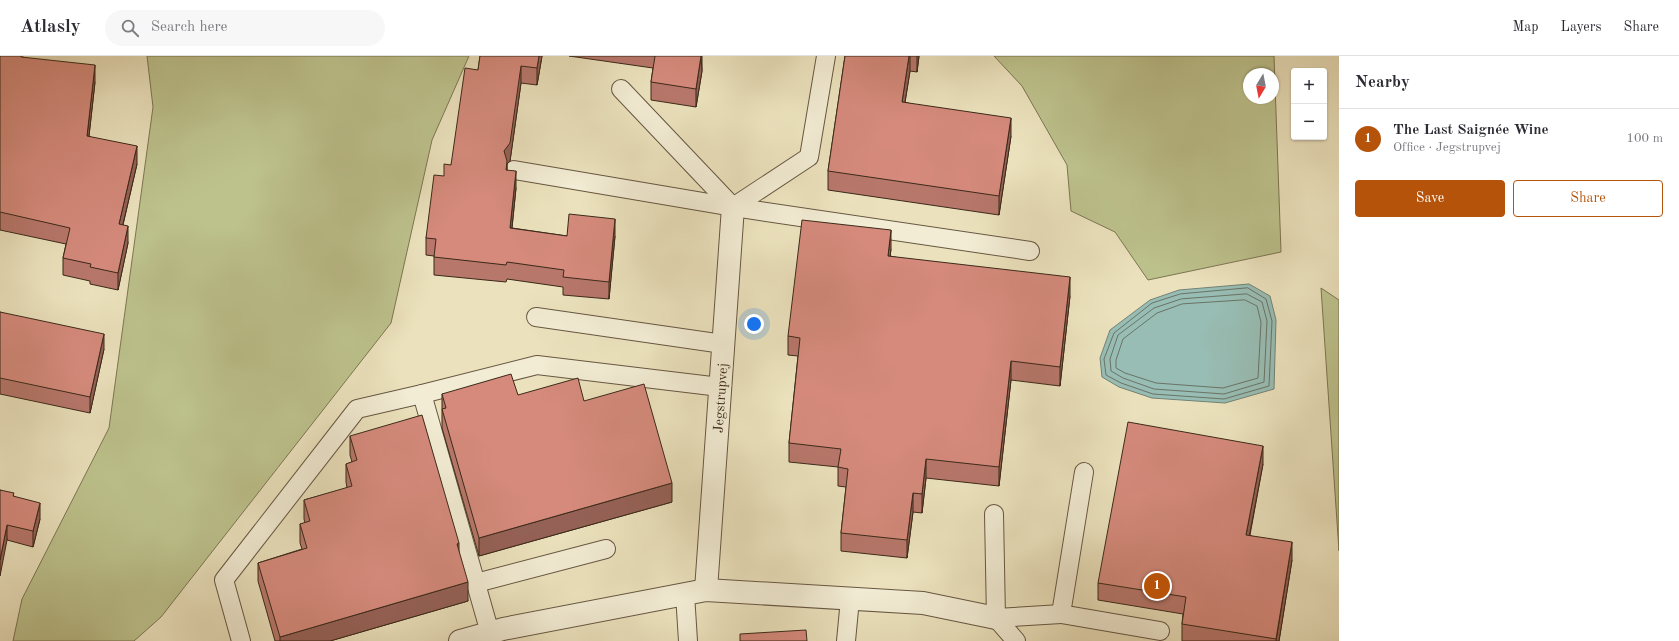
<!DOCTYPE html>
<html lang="en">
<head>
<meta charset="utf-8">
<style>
	:root { --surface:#fff; --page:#f7f7f7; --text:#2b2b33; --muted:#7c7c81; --line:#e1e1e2; --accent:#b45309 }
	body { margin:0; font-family:"Old Standard TT",serif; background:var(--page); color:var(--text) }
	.controls { position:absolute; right:12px; top:12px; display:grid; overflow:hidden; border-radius:4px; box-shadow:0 1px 3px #0004 }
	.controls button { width:36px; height:36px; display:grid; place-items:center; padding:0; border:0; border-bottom:1px solid var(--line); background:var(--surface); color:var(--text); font:20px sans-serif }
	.compass { position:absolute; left:1243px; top:12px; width:36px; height:36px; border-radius:50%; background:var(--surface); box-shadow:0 1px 3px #0004; rotate:190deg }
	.you { position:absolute; left:754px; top:268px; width:14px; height:14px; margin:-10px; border:3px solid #fff; border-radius:50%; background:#1a73e8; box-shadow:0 0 0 6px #1a73e833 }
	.badge { display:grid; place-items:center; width:26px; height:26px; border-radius:50%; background:var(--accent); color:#fff; font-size:13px; font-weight:700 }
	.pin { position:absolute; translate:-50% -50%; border:2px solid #fff; box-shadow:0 1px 4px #0006 }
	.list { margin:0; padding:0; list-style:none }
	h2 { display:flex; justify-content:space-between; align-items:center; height:52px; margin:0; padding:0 16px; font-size:17px }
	h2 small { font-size:13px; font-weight:400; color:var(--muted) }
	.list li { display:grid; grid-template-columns:26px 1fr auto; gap:12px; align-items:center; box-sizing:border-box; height:60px; padding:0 16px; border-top:1px solid var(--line) }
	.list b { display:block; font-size:15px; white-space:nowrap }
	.list p { margin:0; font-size:13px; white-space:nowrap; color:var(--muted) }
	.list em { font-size:13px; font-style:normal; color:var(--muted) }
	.actions { display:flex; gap:8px; padding:12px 16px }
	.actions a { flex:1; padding:9px 0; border:1px solid var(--accent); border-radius:4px; text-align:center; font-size:14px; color:var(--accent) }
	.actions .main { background:var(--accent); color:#fff }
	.icon { flex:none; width:22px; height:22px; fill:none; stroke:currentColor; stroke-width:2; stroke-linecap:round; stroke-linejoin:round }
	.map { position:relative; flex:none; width:1339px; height:585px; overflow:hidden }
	header { display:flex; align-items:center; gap:24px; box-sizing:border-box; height:56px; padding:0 20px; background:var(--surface); border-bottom:1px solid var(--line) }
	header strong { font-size:19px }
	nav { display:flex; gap:22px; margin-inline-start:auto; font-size:14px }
	.search { width:280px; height:36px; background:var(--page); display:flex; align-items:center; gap:10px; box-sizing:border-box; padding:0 14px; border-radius:22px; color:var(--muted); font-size:15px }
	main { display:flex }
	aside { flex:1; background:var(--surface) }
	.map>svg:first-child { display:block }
	.green { fill:#bdc28d; stroke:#7c7653; fill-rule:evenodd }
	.water { fill:#98bdb4; stroke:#738276 }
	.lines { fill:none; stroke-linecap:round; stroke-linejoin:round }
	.shore { stroke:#6a7366; stroke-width:1 }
	.service-casing { stroke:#675742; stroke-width:20 }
	.minor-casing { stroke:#675742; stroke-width:24 }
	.service { stroke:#f2ecd4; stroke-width:18 }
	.minor { stroke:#f2ecd4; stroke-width:22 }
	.wall { fill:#b7776b; stroke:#3b2919 }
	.shaded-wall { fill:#956157; stroke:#3b2919 }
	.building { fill:#d58a7c; stroke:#3b2919 }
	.labels { text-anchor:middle; stroke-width:4; stroke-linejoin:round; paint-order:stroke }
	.street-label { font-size:14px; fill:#3b2919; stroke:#f2ecd4 }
</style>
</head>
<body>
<header>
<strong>Atlasly</strong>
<div class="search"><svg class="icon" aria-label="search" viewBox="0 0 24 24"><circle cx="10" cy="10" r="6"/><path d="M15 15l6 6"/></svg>Search here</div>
<nav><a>Map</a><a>Layers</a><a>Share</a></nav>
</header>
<main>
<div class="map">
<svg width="1339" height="585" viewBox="0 0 1339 585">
	<rect width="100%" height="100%" fill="#ebe2bd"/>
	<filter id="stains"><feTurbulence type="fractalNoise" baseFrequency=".005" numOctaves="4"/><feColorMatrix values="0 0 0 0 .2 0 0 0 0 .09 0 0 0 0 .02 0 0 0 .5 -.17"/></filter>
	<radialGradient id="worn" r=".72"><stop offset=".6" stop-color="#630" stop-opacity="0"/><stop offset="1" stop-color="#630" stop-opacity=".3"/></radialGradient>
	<g class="green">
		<path d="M147,0h322l-37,84 -41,183 -230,294 -27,24h-121l9,-42 87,-171 44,-321z"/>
		<path d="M994,0h280l7,196 -133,28 -33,-48 -44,-21 -4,-46 -45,-79zM1249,18h24v24h-24z"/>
		<path d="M1321,232l18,12v251z"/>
	</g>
	<path class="water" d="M1249,228l21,12 6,24 -2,69 -49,14 -73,-5 -33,-11 -17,-10 -2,-19 10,-28 40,-30 29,-10z"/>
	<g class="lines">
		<g class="shore">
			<path d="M1248,232l18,11 6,22 -3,65 -45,13 -71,-5 -32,-11 -15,-8 -2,-16 10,-26 38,-30 28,-9z"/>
			<path d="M1247,238l15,8 5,19 -3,61 -40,12 -70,-5 -31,-11 -12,-7 -1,-12 8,-24 36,-27 27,-9z"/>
			<path d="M1245,244l12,6 4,16 -3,56 -35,10 -67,-5 -31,-10 -9,-5v-8l7,-21 34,-26 25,-9z"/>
		</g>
		<g class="service-casing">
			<g id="service">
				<path d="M621,33l112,118"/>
				<path d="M514,114l219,37 297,44"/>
				<path d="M733,151l76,-50 17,-101"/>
				<path d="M536,261l187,27"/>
				<path d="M1084,416l-23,142 99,17"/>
				<path d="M994,458l2,104 20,23"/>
				<path d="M476,527l130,-34"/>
				<path d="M685,538l3,47"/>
				<path d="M996,562l65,-4"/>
				<path d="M490,577l-68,-239 115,-29 183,22"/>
				<path d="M241,585l-17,-61 133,-171 65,-15"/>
				<path d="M846,585l4,-42"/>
			</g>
		</g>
		<g class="minor-casing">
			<g id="minor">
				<path d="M706,534l27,-383"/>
				<path d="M460,585l43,-12 203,-39 217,13 73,15"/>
			</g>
		</g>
		<use href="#service" class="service"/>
		<use href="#minor" class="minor"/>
	</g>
	<g class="wall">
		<path d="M0,0l23,1 72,25 -6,54 48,28 -14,61 5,18 -10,47 -28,-6v-3l-27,-6v-17l3,-14 -66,-14z"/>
		<path d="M480,0h62l-5,29 -16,-2 -11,78 -3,3v6l9,18 -4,40 55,8h48l-6,63 -46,-4v-8l-56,-8 -1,3 -72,-7v-19l-8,-1v-17l18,-62 7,-11 27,-95z"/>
		<path d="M569,0h133v15l-6,36 -45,-7v-18l2,-14z"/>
		<path d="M845,0h74l-2,16 -7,-1 -5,31 106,34 -12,79 -171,-25v-19z"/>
		<path d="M891,193l-1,7 180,40 -10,90 -49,-6 -12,106 -73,-8 -4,35 -9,-1 -6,46 -66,-7v-18l5,-46 -8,-1v-19l-49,-5v-19l9,-87 -10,-1v-19z"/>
		<path d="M0,256l104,37 -14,64 -90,-19z"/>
		<path d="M442,338l142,7 88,101 -193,54 -37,-128z"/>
		<path d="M350,380l109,116 9,49 -138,40h-55l-17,-60v-18l44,-14 -2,-6v-19l5,-1 -1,-4v-19l43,-12 -1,-6v-18l6,-2 -2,-7z"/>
		<path d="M1263,408l-13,71 42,25 -13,81h-97v-17l1,-10 -85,-14v-17z"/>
		<path d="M0,434l14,6 26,23 -7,28 -26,-7z"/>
	</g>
	<g class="shaded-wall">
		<path d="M539,0h3l-5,29v-17z"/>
		<path d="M701,0l1,15 -6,36v-18z"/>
		<path d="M909,0h1v15l-8,50v-19z"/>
		<path d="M917,0h2l-2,16z"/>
		<path d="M95,9v17l-8,71v-17z"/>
		<path d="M521,10v17l-11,78 -3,3v14l-3,-27z"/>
		<path d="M1011,62v18l-12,79v-19z"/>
		<path d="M137,90v18l-18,77v-17z"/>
		<path d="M516,115v17l-6,58v-18z"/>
		<path d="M615,163v17l-6,63v-17z"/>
		<path d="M128,170v17l-10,47v-17z"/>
		<path d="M891,174v19l-3,26v-19z"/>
		<path d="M1070,221v19l-10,90v-19z"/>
		<path d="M104,278v15l-14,64v-16z"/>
		<path d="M1011,305v19l-12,106v-19z"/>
		<path d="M1263,390v18l-17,89v-18z"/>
		<path d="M926,403v19l-4,35v-19z"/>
		<path d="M672,427v19l-193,54v-18z"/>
		<path d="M913,437v19l-6,46v-18z"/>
		<path d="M40,447v16l-7,28v-16z"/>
		<path d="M7,469v15l-7,36v-16z"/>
		<path d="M1292,486v18l-13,81h-3z"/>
		<path d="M459,487v19l-2,-18z"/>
		<path d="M468,526v19l-138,40h-50v-4z"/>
	</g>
	<g class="building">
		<path d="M0,0h21v1l74,8 -8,71 50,10 -18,78 9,2 -10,47 -28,-6 1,-3 -28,-6 7,-30 -70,-16z"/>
		<path d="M480,0h59l-2,12 -16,-2 -11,77 -6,8 3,10 -1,9 10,1 -6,57 57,8 2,-22 46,5 -6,63 -46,-5 1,-7 -57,-8 -1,3 -72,-8 2,-18 -10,-1 8,-63 10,1v-12l7,1 14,-97 13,2z"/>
		<path d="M655,0h46l-5,33 -45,-7z"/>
		<path d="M845,0h64l-7,46 109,16 -12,78 -171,-25z"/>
		<path d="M802,164l89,10 -3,26 182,21 -10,90 -49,-6 -12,106 -73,-8 -4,35 -9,-1 -6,47 -66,-7 7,-64 -10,-2 3,-18 -52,-6 11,-105 -12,-2z"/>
		<path d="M0,256l104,22 -14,63 -90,-19z"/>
		<path d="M511,318l7,21 60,-17 6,23 60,-17 28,99 -193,55 -37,-129 4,-1 -4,-14z"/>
		<path d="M422,359l37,128 -2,1 11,38 -188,55 -22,-74 49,-15 -7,-24 10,-3 -6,-21 48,-14 -6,-22 11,-4 -7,-24z"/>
		<path d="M1128,366l135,24 -17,89 46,7 -16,97 -94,-15 4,-27 -88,-14z"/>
		<path d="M0,434l14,3 -1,3 27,7 -7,28 -26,-6 -7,35z"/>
		<path d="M806,574l1,11h-67v-7z"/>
	</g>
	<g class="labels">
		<g class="street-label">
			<text transform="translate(720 342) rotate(-86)" y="5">Jegstrupvej</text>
		</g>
	</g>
	<rect width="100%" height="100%" filter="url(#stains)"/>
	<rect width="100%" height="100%" fill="url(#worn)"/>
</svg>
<div class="controls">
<button>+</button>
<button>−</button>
</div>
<svg class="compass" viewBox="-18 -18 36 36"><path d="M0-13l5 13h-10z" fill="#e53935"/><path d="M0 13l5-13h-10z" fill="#7c7c81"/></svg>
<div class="you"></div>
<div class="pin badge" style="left:1157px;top:530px">1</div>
</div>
<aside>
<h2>Nearby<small></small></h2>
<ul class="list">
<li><span class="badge">1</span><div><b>The Last Saignée Wine</b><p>Office · Jegstrupvej</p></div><em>100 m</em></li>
</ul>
<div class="actions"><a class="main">Save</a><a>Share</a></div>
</aside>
</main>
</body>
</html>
